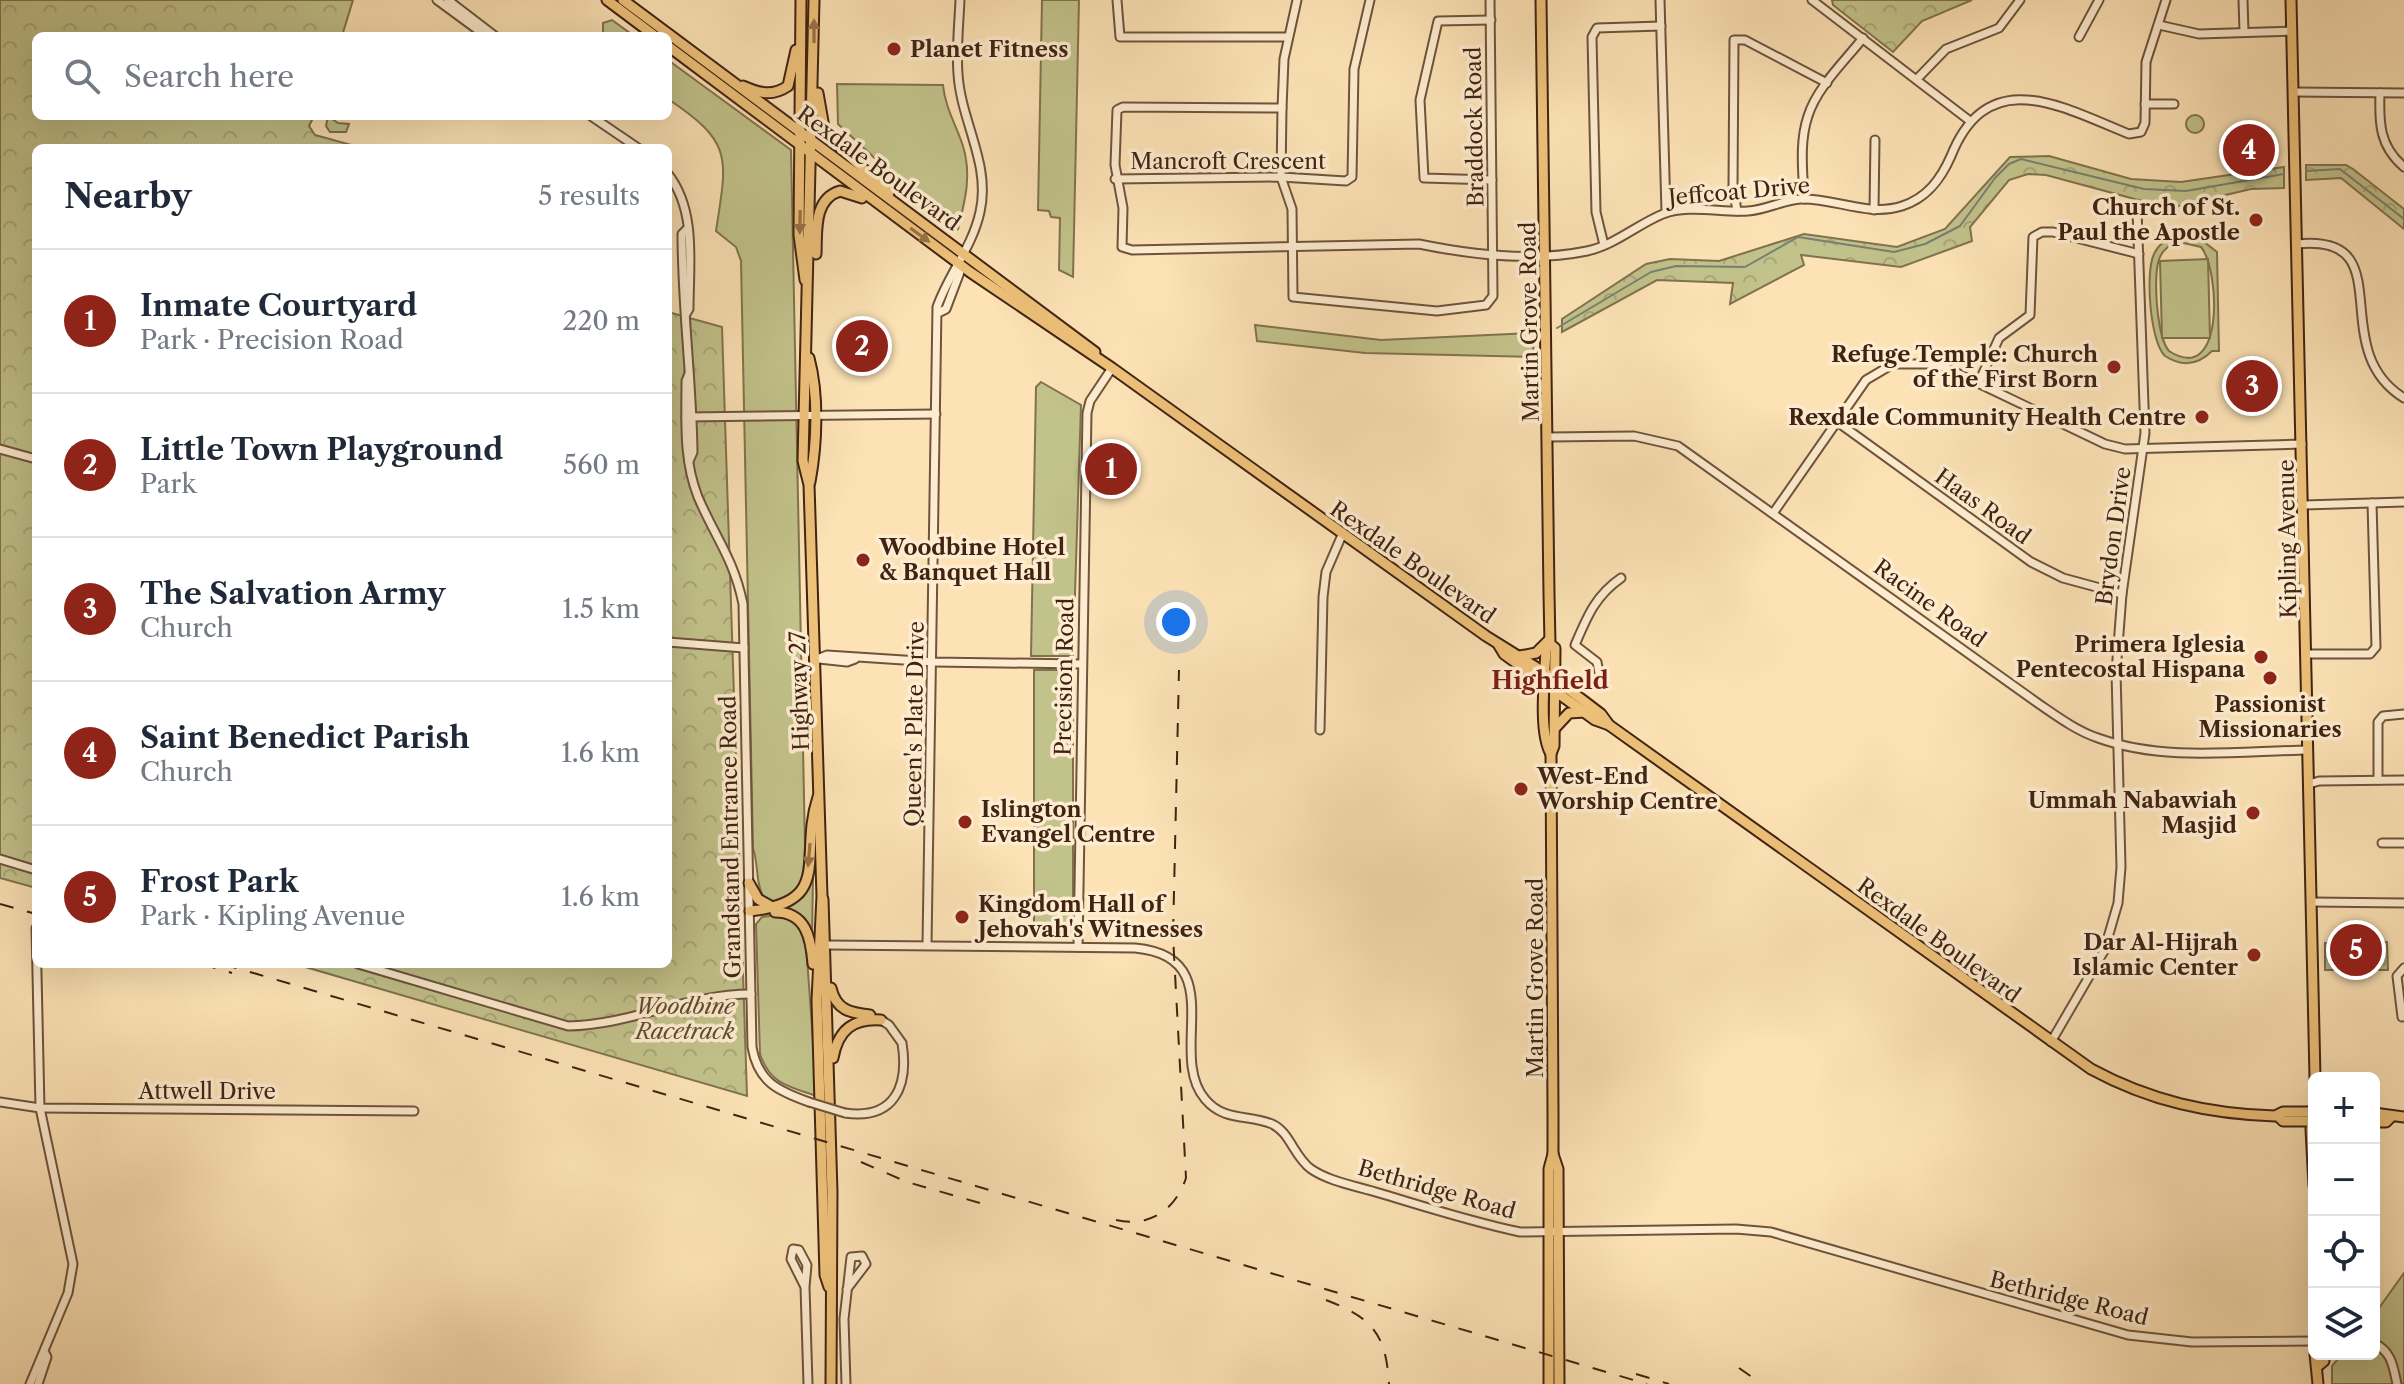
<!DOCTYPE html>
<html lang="en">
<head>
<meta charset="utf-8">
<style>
	:root { --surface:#fff; --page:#f2f2f3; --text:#1f2937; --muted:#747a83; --line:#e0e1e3; --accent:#8f2418 }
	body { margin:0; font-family:"Libre Caslon Text",serif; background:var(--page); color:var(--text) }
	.controls { position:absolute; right:24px; bottom:24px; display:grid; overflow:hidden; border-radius:12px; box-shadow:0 8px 32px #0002 }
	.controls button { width:72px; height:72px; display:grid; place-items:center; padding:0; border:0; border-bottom:2px solid var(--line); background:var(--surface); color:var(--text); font:40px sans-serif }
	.you { position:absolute; left:1176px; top:622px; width:28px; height:28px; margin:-20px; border:6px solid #fff; border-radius:50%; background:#1a73e8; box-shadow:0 0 0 12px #1a73e833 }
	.badge { display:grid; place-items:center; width:52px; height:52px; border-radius:50%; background:var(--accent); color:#fff; font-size:26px; font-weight:700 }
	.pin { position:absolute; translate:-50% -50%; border:4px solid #fff; box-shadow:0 2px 8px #0006 }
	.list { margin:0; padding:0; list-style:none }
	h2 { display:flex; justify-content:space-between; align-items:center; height:104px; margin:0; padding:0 32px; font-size:34px }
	h2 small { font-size:26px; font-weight:400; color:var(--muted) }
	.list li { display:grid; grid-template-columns:52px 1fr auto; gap:24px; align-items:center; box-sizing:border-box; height:144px; padding:0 32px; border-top:2px solid var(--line) }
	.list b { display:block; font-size:30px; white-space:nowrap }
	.list p { margin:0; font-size:26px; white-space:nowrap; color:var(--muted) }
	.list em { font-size:26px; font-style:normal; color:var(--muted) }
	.icon { flex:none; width:44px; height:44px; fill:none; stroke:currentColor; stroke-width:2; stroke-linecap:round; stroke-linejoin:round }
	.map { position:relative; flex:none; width:2404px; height:1384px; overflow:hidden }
	.search { position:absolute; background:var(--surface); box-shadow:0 8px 32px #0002; left:32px; top:32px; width:640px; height:88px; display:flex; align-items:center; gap:20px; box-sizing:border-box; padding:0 28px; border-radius:12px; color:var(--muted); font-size:30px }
	.panel { position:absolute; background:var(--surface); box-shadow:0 8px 32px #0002; left:32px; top:144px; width:640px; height:824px; border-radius:12px }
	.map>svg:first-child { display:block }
	.grass { fill:#c2c28b; stroke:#81724f; stroke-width:2; fill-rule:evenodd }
	.forest { fill:url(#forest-crowns); stroke:#81724f; stroke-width:2 }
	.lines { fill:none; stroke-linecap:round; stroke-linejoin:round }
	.stream { stroke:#797f72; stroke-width:2 }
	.minor-casing { stroke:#6f533c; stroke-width:11 }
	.major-casing { stroke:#402313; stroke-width:13 }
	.minor { stroke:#fdeccf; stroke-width:7 }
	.major { stroke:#eec17a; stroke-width:9 }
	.rail { stroke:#402313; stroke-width:2; stroke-dasharray:14 14; stroke-linecap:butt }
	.minor-bridge-casing { stroke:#6f533c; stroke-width:11; stroke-linecap:butt }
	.minor-bridge { stroke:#fdeccf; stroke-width:7 }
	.oneway { fill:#977246 }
	.poi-dot { fill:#8f2418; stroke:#fdeccf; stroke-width:3 }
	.labels { text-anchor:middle; stroke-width:7; stroke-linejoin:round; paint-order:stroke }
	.poi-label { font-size:22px; font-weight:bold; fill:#402313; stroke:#fdeccf; text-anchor:end }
	.street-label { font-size:22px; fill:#402313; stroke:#fdeccf }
	.park-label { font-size:22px; font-style:italic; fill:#604b31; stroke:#fdeccf }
	.neighbourhood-label { font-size:24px; font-weight:bold; fill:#7a1f14; stroke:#fdeccf }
</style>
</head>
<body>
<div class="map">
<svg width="2404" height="1384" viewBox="0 0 2404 1384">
	<defs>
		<pattern id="forest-crowns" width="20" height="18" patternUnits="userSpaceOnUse" patternTransform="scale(2)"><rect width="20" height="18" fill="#c2c28b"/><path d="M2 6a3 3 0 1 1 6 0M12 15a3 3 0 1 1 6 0" fill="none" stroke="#a8a677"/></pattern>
	</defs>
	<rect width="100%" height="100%" fill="#fce2b5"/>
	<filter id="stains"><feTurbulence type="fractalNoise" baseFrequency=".0025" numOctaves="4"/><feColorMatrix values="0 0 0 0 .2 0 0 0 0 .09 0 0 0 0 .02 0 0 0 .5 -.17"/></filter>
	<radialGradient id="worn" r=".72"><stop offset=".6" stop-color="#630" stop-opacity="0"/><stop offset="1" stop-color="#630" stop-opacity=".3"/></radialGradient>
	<g class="grass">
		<path d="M1042,0h37l-6,277 -14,-7 1,-52 -9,-1 -2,-6 -11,-1z"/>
		<path d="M612,20l22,16h-31v-13z"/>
		<path d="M668,60l123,90 14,697c-2,29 1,39 -25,56l-16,-5c-9,-16 -5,-32 -11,-50l-12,-587 -5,-14 -20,-16c11,-73 18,-88 -48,-132z"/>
		<path d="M837,84l106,1c2,22 13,40 20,61 9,29 2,55 -5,83l-4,3 -116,-108z"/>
		<circle cx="2195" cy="124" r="9"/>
		<path d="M328,116l10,7 11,1 -3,8h-16l-4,-6z"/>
		<path d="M2179,235l20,3 18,14 2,99h-7c-14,14 -30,16 -47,5 -15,-14 -20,-84 -11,-102 5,-11 14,-16 25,-19zM2179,242l22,5c19,23 24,140 -32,104 -12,-13 -17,-78 -9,-94 4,-9 11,-13 19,-15z"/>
		<path d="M2208,259l2,79h-48l-2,-77z"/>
		<path d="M1255,325l126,15 153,-7 -1,24 -168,-4 -108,-12z"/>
		<path d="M1041,382l40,23 -8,251h-42l5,-269z"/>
		<path d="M1034,670h39v266l-39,1z"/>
		<path d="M813,876l-1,62 -12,-22 -15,-6 19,-14z"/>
		<path d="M777,915l16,3 12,12 12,166c-28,-9 -47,-12 -57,-42l-4,-130 6,-7z"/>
		<path d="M2404,1273v111h-72v-18l10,-12h32v-39z"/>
	</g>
	<g class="forest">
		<path d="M0,0h353l-11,36h-306v80h278l-5,10 6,9 47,13h-326v740l-36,-10z"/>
		<path d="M1832,0h140l-50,21 -29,31 -60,-47z"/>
		<path d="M2049,156l82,23 50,3 103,-15v21l-33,1 -89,21 -20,-9 -96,-26 -18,-1 -19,6 -39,47 2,14 -71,26 -100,-12 3,10 -74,39 3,-21 -76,-3 -95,52v-13l84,-55 24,-5 49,2 85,-27 93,13 48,-18 65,-72z"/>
		<path d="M2306,165h40l7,4 51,40v20l-63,-51 -35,2z"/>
		<path d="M668,312l54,15 25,769 -452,-132h373z"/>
		<path d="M1098,454h8v7l18,1 -1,15h-25z"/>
		<path d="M2387,942l1,28h-63v-27z"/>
	</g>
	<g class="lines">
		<g class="stream">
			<path d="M2306,171l34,-2 64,50"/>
			<path d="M1557,328l94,-56 25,-6 69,1 53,-30 96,15 31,-8 35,-18 35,-48 14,-14 12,-5 123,30 42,2 98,-17"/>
		</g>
		<g class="minor-casing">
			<g id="minor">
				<path d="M437,0l49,36"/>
				<path d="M448,0l47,36"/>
				<path d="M1117,0l3,37h167"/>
				<path d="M1297,0l-13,59 -2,49 -1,69 11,32 1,88 144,14 49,-6 7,-9 -3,-296"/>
				<path d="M1660,0l6,212"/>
				<path d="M1812,0l158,121"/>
				<path d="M2243,0l1,32"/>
				<path d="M1491,20l-53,1 -18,79 4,78 68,2"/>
				<path d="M2159,25l40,9 93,-3"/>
				<path d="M2079,37l20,-37"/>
				<path d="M1917,79l29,-30 53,-21 21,-28"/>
				<path d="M2293,92l111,1"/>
				<path d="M2380,93c-1,29 -1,53 24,74"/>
				<path d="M2145,104h29"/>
				<path d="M1282,108l-159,-1 -6,3 -2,55 8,43 -1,39 10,3 287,-6c53,11 115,18 168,7 28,-6 51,-27 76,-37 25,-10 59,-1 85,-3 18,-1 35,-11 53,-12 34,-1 67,18 101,7 25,-8 39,-27 49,-50 37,-93 111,-49 178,-22l12,-2 4,-9 1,-61 20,-62"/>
				<path d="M591,116l47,32"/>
				<path d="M668,174c29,37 21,90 21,135l-3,5"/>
				<path d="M1115,179l166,-2 65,4 6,-4 2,-108 16,-69"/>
				<path d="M1804,199c-1,-27 -5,-57 4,-83 9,-29 37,-55 55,-78"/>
				<path d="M1874,210l1,-70"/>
				<path d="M1737,211l-4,-25 1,-146h11l82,43"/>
				<path d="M686,230l-4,4c0,74 10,144 11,218l-4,9"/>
				<path d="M2297,244c107,-11 26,104 107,154"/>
				<path d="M1604,245l-8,-33 -4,-175 5,-9 64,-2"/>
				<path d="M940,312l6,-3 14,-37 -1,-8"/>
				<path d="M689,374l-3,7c0,40 -3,78 12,116 17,40 36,62 45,107l9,443c6,35 26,44 57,55"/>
				<path d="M1979,382l20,-44 31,-23 3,-78 9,-5h11l86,22"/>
				<path d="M686,417l250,-3"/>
				<path d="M1836,421l195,141 32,16 59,16"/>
				<path d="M1549,437l85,-1 44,10 361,258c19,13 38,27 59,34 66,24 142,13 210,12"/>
				<path d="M0,449l36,10"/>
				<path d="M2304,505l100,-3"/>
				<path d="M1774,512l92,-132 27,-16h45l167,80 20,5 177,-5"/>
				<path d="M668,642l76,6"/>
				<path d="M2308,654h62l6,-7 -4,-144"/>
				<path d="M817,659l10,-4 107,7 148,2"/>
				<path d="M819,659l28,3 8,-3"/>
				<path d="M1600,678l-3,-16 -22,-17c12,-28 20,-49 46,-67"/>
				<path d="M1320,730l3,-133 3,-25 16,-37"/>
				<path d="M2378,780v-58l5,-6 21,-2"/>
				<path d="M2309,784l10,-3 85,-1"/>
				<path d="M2382,843h22"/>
				<path d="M0,859l36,11"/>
				<path d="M2312,902l92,1"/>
				<path d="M827,945l308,3c97,9 31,105 70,151 19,23 43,15 67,25 18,8 22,33 39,45 19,13 46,17 68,24 47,14 93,29 141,39l216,-3 35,3 357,103 64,7 122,-1"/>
				<path d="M927,945l10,-638c12,-34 35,-59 43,-95 11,-48 -19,-90 -22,-138 -2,-24 1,-50 2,-74"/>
				<path d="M1078,947l9,-534 3,-12 22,-33"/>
				<path d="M358,964l210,62c63,-1 119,-32 183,-32"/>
				<path d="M2402,1017l-5,-41 7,-8"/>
				<path d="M2051,1042l53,-91 14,-48 3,-36 -5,-195 6,-78 23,-161 -8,-223"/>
				<path d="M0,1102l40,6 374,3"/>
				<path d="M845,1113c49,7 64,-26 57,-70l-13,-18 -8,-5"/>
				<path d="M805,1287l2,-22 -8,-15 -6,-1 -2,10 14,28 3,97"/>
				<path d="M2374,1343c18,9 19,23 23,41"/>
				<path d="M30,1384l38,-91 5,-29 -33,-156 -4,-180"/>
				<path d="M38,1384l9,-27 -2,-4"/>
				<path d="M846,1384l-2,-65 7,-62 11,-1 4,8 -19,25"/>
			</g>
		</g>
		<g class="major-casing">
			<g id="major">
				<path d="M607,0l48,36"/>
				<path d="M623,0l472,352"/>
				<path d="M801,0l-2,235 6,45"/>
				<path d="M814,0l-11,461 6,24 13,411 -5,104 8,275 4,12"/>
				<path d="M1541,0l8,594 1,50 5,4 -1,98 -3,8 2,358v42l-4,15v215"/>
				<path d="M2291,0l24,1078"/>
				<path d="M668,46l302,226 142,96 374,268 69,43 46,35 8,11"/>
				<path d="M743,86c16,7 29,11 45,0l8,-36"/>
				<path d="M818,93l7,40 64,60"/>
				<path d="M816,254c1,-22 -3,-55 24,-63l22,7"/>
				<path d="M809,358c10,37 8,86 1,124"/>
				<path d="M1498,644l6,10 91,66 14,5 482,344c59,32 118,45 184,47l8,-4h31"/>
				<path d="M1550,644l-4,5c-1,27 -8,83 5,105"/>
				<path d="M1520,656l16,-3 12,-12"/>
				<path d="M1555,728l14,-15 16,-1"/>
				<path d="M749,883l9,16 14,8"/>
				<path d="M823,899l9,293 -1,192"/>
				<path d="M750,911c85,-9 48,-54 68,-114"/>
				<path d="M775,912c31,0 36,26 38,52"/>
				<path d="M831,988c5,22 19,25 39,27"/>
				<path d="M833,1058c5,-28 20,-40 48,-38"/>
				<path d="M2314,1107l-3,22 3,57"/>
				<path d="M2374,1113l30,4"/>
				<path d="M2278,1116l5,5h31"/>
				<path d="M2374,1122h12l5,-5"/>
				<path d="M1553,1154l5,15 1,215"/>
				<path d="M2315,1354l3,30"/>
				<path d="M2318,1366l6,-5v-7"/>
			</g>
		</g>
		<use href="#minor" class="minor"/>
		<use href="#major" class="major"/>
		<g class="rail">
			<path d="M0,904l36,10"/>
			<path d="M202,964l30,9"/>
			<path d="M223,964l1424,420"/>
			<path d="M861,1162l46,20 80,23"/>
			<path d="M1116,1220c34,8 60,-11 70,-42l-13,-242 6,-266"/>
			<path d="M1326,1300c46,18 60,33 63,84"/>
			<path d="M1739,1368l23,16"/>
			<path d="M1636,1374l33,10"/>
		</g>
		<g class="minor-bridge-casing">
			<path id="minor-bridge" d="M809,1102l36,11"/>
		</g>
		<use href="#minor-bridge" class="minor-bridge"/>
	</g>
	<defs><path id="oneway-solid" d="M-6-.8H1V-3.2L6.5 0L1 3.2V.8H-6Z" transform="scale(2)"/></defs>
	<g class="oneway">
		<use href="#oneway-solid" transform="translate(814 31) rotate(-90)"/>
		<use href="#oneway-solid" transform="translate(800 222) rotate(91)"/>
		<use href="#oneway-solid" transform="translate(920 235) rotate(36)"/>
		<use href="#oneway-solid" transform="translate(809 855) rotate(95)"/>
	</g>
	<g class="poi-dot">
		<circle cx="894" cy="49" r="8"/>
		<circle cx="2256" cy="220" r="8"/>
		<circle cx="2114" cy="367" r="8"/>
		<circle cx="2202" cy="417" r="8"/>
		<circle cx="863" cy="560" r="8"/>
		<circle cx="2261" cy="657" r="8"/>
		<circle cx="2270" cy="678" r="8"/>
		<circle cx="1521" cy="789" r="8"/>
		<circle cx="2253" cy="813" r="8"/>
		<circle cx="965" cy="822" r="8"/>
		<circle cx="962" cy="917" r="8"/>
		<circle cx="2254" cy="955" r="8"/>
	</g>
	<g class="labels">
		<g class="poi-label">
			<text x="910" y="57" text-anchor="start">Planet Fitness</text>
			<text x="2240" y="215">Church of St.<tspan x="2240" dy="25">Paul the Apostle</tspan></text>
			<text x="2098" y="362">Refuge Temple: Church<tspan x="2098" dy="25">of the First Born</tspan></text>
			<text x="2186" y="425">Rexdale Community Health Centre</text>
			<text x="879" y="555" text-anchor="start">Woodbine Hotel<tspan x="879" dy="25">&amp; Banquet Hall</tspan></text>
			<text x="2245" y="652">Primera Iglesia<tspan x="2245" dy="25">Pentecostal Hispana</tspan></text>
			<text x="2270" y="712" text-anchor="middle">Passionist<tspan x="2270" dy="25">Missionaries</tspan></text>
			<text x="1537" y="784" text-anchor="start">West-End<tspan x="1537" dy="25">Worship Centre</tspan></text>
			<text x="2237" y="808">Ummah Nabawiah<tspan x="2237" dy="25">Masjid</tspan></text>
			<text x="981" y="817" text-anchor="start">Islington<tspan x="981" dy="25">Evangel Centre</tspan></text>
			<text x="978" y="912" text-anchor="start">Kingdom Hall of<tspan x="978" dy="25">Jehovah's Witnesses</tspan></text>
			<text x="2238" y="950">Dar Al-Hijrah<tspan x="2238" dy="25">Islamic Center</tspan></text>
		</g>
		<g class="street-label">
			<text transform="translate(1474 127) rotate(-91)" y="8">Braddock Road</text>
			<text x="1228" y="169">Mancroft Crescent</text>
			<text transform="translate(879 168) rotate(36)" y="8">Rexdale Boulevard</text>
			<text transform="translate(1739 191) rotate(-5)" y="8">Jeffcoat Drive</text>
			<text transform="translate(1529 322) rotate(-91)" y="8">Martin Grove Road</text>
			<text transform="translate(1983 506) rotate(36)" y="8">Haas Road</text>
			<text transform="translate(2113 536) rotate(-82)" y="8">Brydon Drive</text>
			<text transform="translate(2287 539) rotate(-91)" y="8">Kipling Avenue</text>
			<text transform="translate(1413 562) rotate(35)" y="8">Rexdale Boulevard</text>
			<text transform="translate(1930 603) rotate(36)" y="8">Racine Road</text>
			<text transform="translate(1064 677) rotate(-89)" y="8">Precision Road</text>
			<text transform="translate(799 691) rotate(-92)" y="8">Highway 27</text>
			<text transform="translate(914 724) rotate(-89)" y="8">Queen's Plate Drive</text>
			<text transform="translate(730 837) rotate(-91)" y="8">Grandstand Entrance Road</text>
			<text transform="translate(1939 940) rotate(36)" y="8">Rexdale Boulevard</text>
			<text transform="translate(1535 978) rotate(-90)" y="8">Martin Grove Road</text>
			<text x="207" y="1099">Attwell Drive</text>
			<text transform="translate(1437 1189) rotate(16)" y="8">Bethridge Road</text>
			<text transform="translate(2069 1298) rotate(14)" y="8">Bethridge Road</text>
		</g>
		<g class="park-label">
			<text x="685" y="1014">Woodbine<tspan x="685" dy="25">Racetrack</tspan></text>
		</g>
		<g class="neighbourhood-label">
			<text x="1550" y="689">Highfield</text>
		</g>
	</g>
	<rect width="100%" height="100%" filter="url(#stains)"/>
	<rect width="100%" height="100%" fill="url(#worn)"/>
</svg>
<div class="controls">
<button>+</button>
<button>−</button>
<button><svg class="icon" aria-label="locate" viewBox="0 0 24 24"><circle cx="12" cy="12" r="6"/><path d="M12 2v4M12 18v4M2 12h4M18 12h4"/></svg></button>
<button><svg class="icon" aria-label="layers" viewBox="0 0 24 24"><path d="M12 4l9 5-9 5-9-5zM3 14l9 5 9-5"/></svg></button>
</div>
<div class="you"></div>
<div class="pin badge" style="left:1111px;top:469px">1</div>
<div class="pin badge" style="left:862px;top:346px">2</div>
<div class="pin badge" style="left:2252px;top:386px">3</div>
<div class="pin badge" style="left:2249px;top:150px">4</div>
<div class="pin badge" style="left:2356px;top:950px">5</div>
<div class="search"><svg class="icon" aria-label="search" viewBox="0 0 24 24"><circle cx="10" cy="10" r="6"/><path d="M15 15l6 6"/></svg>Search here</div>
<section class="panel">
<h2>Nearby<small>5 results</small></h2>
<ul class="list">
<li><span class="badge">1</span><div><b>Inmate Courtyard</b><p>Park · Precision Road</p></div><em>220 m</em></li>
<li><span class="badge">2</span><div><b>Little Town Playground</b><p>Park</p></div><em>560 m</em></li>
<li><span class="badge">3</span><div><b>The Salvation Army</b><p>Church</p></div><em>1.5 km</em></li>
<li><span class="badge">4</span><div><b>Saint Benedict Parish</b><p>Church</p></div><em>1.6 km</em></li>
<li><span class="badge">5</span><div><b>Frost Park</b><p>Park · Kipling Avenue</p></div><em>1.6 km</em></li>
</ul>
</section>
</div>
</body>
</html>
